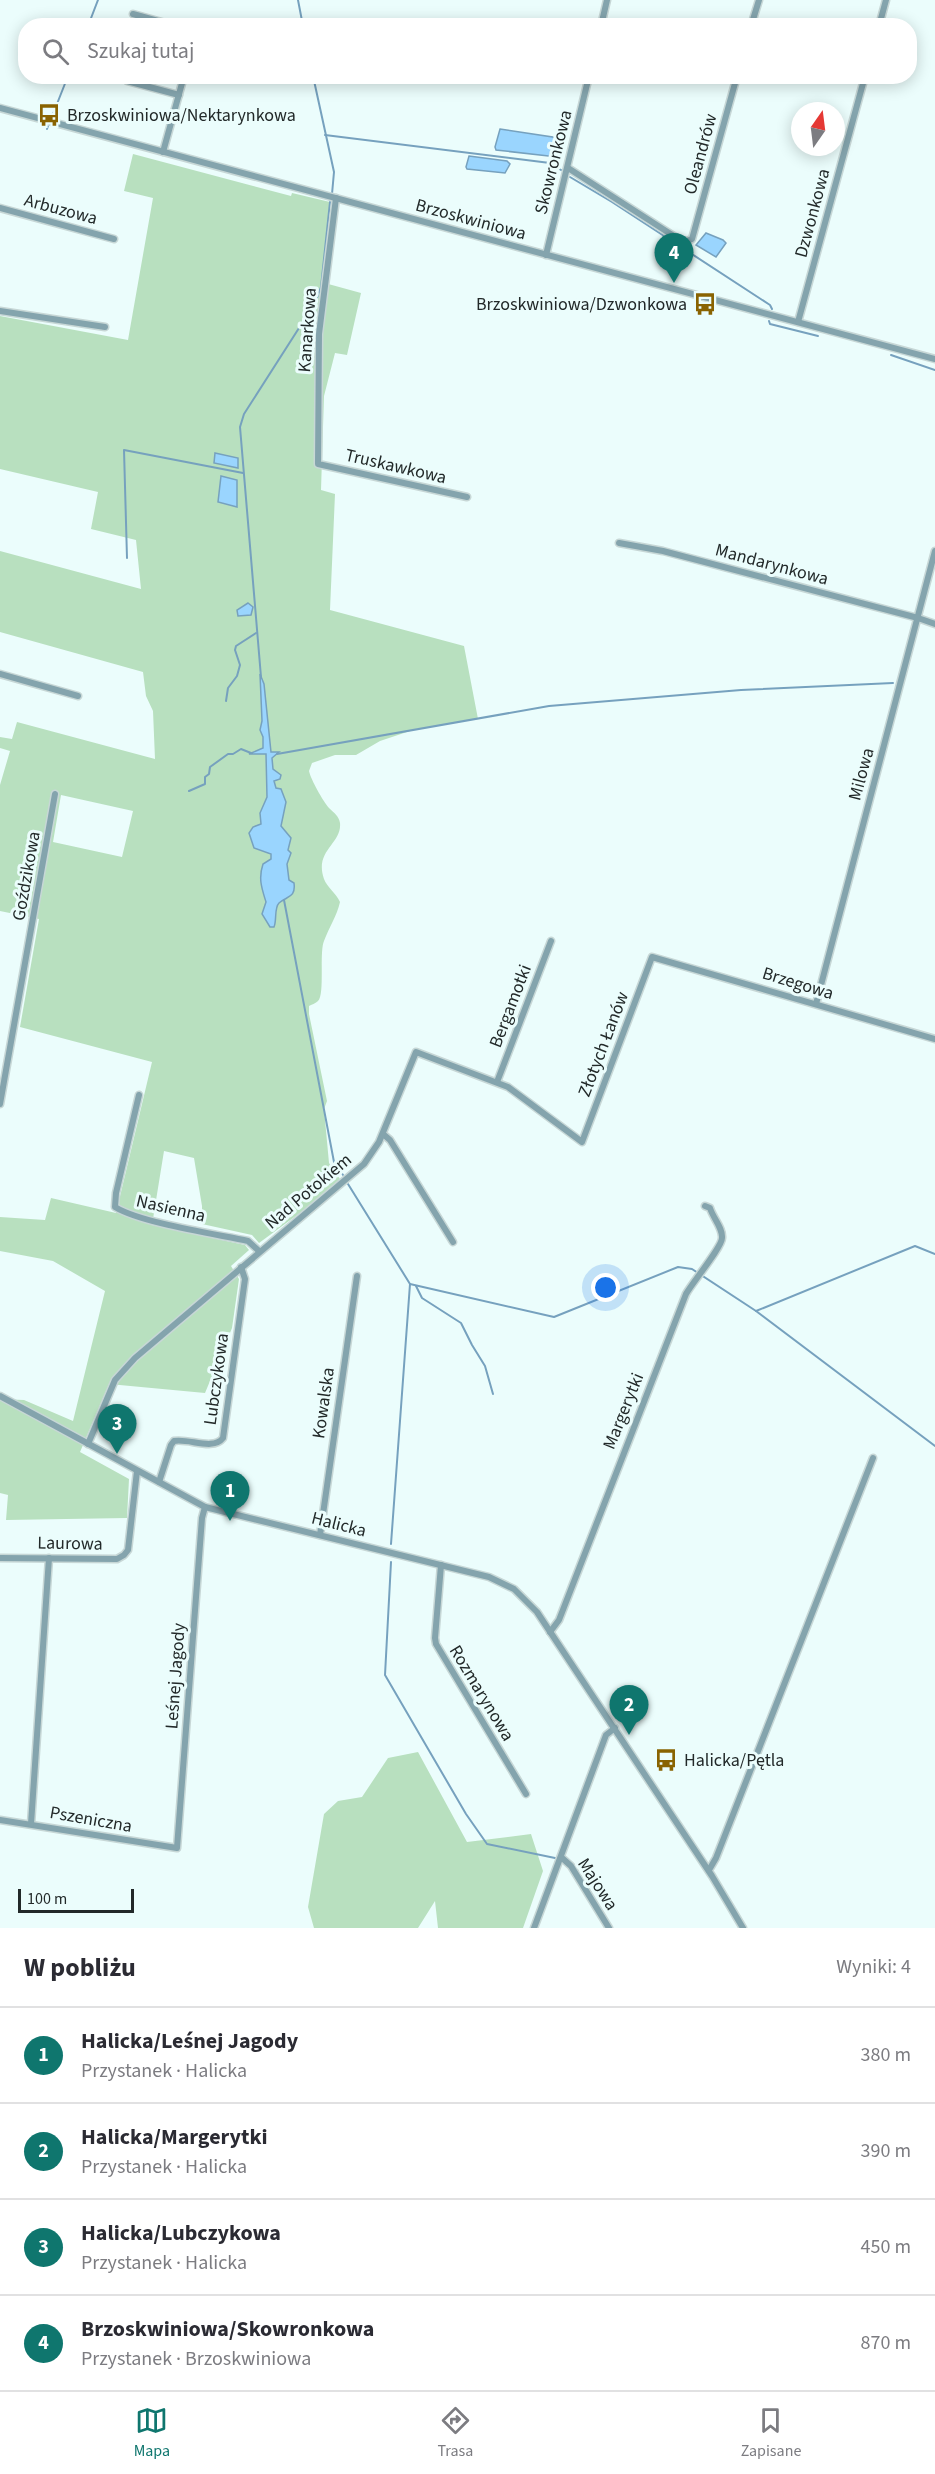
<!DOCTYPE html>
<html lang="pl">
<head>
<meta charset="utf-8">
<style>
	:root { --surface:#fff; --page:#f2f2f3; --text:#2b2b33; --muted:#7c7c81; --line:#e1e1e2; --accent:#0f766e }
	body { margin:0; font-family:"Source Sans 3",sans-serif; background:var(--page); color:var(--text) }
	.compass { position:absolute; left:791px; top:102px; width:54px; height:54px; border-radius:50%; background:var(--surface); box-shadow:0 3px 15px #0003; rotate:14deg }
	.scale { position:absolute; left:18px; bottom:15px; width:116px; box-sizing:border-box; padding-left:6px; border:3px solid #222929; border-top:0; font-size:16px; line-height:21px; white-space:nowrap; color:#222929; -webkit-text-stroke:4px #ebfdfc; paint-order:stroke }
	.you { position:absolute; left:606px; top:1288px; width:21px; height:21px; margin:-15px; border:4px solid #fff; border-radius:50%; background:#1a73e8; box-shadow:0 0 0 9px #1a73e833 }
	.badge { display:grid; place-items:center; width:39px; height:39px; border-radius:50%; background:var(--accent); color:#fff; font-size:20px; font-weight:700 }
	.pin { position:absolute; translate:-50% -50px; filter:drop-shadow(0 2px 3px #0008) }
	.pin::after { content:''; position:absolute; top:32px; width:21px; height:18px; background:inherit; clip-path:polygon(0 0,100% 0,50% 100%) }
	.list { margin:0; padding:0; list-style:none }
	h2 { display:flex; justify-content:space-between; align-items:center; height:78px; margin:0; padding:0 24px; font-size:26px }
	h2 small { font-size:20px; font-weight:400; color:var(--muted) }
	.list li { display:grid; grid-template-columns:39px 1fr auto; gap:18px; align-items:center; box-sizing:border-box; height:96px; padding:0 24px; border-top:2px solid var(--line) }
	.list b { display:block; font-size:22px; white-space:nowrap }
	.list p { margin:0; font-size:20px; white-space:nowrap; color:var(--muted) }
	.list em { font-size:20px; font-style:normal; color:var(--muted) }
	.icon { flex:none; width:33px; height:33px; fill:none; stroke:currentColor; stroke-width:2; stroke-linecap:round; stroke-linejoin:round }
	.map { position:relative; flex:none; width:935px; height:1928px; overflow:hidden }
	.search { position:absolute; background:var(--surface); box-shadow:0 3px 15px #0003; left:18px; right:18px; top:18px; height:66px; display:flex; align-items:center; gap:15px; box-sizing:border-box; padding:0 21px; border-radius:24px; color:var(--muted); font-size:22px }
	.sheet { height:462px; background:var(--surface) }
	nav { display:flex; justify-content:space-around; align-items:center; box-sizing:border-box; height:84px; border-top:2px solid var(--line); background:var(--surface); font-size:16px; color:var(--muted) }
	nav a { display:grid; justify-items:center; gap:3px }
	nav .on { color:var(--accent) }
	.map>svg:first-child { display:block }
	.green { fill:#b8e0bf; fill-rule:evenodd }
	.water { fill:#9ad5fe; stroke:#76a1be; stroke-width:1.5 }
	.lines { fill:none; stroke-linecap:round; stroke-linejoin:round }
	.stream { stroke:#76a1be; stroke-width:2 }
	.minor-casing { stroke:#c7d7d6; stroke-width:9 }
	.minor { stroke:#84a4ad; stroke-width:6 }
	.labels { text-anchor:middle; stroke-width:6; stroke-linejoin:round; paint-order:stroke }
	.poi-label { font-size:18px; fill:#222929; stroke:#ebfdfc; text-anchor:start }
	.street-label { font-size:18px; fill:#222929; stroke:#ebfdfc }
</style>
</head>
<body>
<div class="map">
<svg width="935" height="1928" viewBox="0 0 935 1928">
	<rect width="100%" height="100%" fill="#ebfdfc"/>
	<g class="green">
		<path d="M133,154l158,42 1,-3 38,9 -9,80 40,11 -14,62 -12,-2 -11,43 -3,94 14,4 -5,116 134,36 14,73 -62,10 -36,12 -24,14h-21l-23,8 -3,8c2,9 14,30 20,37 5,5 10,8 11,15 2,21 -26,27 -16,56 3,8 12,14 16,23 -3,14 -11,25 -16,39 -5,12 1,53 -6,60 -2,2 -7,4 -9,5v8l18,87 -3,8 5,54 11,16 -36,31 -45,33 -7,-8 -50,-11v-18l-8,-48 -30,-7 -12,74 93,20 4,5 -18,16 8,13 -7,49 -27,65 -96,-9 -29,68 49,27 -2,39 -121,2 2,-25 -8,-2v-94l24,1 49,21 32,-130 -52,-30 -53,-10v-34l45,3 6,-22 65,15 36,-151 -132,-35 19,-108 -39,-8v-126l10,-34 -10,-3v-11l12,2 5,-17 138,37 -2,-48 -7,-15 -3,-24 -143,-40v-81l141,38 -5,-49 -45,-11 7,-37 -98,-23v-153l128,24 25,-142 -29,-7zM61,795l72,16 -11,46 -69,-15z"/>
		<path d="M418,1752l49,90 64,-8 12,37 -20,57h-85l-3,-27 -17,27h-104l-6,-21 16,-93 14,-13 24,-4 26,-39z"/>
	</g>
	<g class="water">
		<path d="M500,129l59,9 -2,19 -61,-7 -1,-3z"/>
		<path d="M469,156l38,5 3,3 -5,9 -38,-4 -1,-2z"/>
		<path d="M706,233l17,7 3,3 -10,14 -20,-12z"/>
		<path d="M215,453l23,5v10l-24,-5z"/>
		<path d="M221,476l16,4v27l-19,-5z"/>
		<path d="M248,603l5,4 -2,8 -13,1 -1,-6z"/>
		<path d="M260,674l4,10 7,68h8l-7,6 1,11 8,6 -1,4 -6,2 2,7 5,1 5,13 -5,24 10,12 -3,12 3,3 -4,11 2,16 5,3c2,15 -7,13 -15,20 -5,5 -2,17 -5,24h-4l-8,-13 4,-12c-4,-13 -8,-23 -3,-38l8,-5v-5l-17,-6 -5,-15 4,-6 8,-3 -1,-11 7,-16 -1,-43h-17l14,-6v-11l-3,-7 2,-9z"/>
	</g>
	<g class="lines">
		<g class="stream">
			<path d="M298,0l5,26"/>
			<path d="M88,26l10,-26"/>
			<path d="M313,76l21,96 -2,22"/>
			<path d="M53,114l15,-38"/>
			<path d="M47,129l1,-3"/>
			<path d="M325,135l225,28 11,7"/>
			<path d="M570,177l42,25 158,103 2,4"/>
			<path d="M769,321l1,3 48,12"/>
			<path d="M891,355l44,15"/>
			<path d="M127,558l-3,-108 119,23"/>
			<path d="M261,677l-21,-250 4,-13 71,-111 6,-16 9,-85"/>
			<path d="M226,701l2,-13 9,-12 3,-11 -5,-15 1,-4 20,-13"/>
			<path d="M277,754l272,-48 192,-16 152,-7"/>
			<path d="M189,791l16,-7v-7l4,-3 1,-7 18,-13h5l8,-5 10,4"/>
			<path d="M284,900l50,262 9,13"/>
			<path d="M348,1184l62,100 -19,260"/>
			<path d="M410,1284l144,33 124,-50 14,2 64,42 179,135"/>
			<path d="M416,1286l6,12 39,25 11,22 13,21 8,28"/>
			<path d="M756,1311l159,-65 20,8"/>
			<path d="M391,1562l-6,113 81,139 21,30 68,14"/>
		</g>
		<g class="minor-casing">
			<g id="minor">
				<path d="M133,14l43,12"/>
				<path d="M601,26l6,-26"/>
				<path d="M751,26l8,-26"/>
				<path d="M879,26l7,-26"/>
				<path d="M127,81l52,14"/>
				<path d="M0,108l935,251"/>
				<path d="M163,152l21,-76"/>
				<path d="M568,168l112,72 4,2 8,-3 45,-163"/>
				<path d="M336,198l-17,136 -1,130 149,33"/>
				<path d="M0,208l114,31"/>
				<path d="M546,255l43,-179"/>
				<path d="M0,311l105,16"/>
				<path d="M798,322l67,-246"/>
				<path d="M619,543l44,8 255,67 17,6"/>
				<path d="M0,674l78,22"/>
				<path d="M816,1004l119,-453"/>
				<path d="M497,1082l54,-141"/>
				<path d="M139,1095l-23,98 -1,14c26,16 100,27 133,34l11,10"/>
				<path d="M0,1104l55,-310"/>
				<path d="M383,1134l7,6 63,102"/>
				<path d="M0,1396l205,111 284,70 25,12 23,23 175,264 31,52"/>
				<path d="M88,1444l27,-64 20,-22 229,-194 15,-22 37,-90 92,35 74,55 70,-185 283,82"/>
				<path d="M159,1482l12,-37 3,-4c15,-3 39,10 49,-3l22,-159 -4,-12"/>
				<path d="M320,1535l37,-259"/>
				<path d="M0,1558l117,1 7,-4 4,-5 9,-79"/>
				<path d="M441,1565l-6,73 1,6 90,150"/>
				<path d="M550,1632l9,-12 127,-326c6,-11 36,-47 36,-56 1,-10 -9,-20 -12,-30l-5,-2"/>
				<path d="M0,1820l177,28 25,-330 3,-11"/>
				<path d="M31,1824l18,-266"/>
				<path d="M561,1857l10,9 38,62"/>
				<path d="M709,1870l7,-12 157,-400"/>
				<path d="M534,1928l72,-193 9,-7"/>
			</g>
		</g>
		<use href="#minor" class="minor"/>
	</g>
	<defs>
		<g id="bus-bare" transform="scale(1.8)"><path d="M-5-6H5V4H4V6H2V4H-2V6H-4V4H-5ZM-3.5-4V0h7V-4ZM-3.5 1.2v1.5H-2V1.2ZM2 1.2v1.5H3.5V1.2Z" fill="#896301" stroke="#ebfdfc" stroke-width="2.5" paint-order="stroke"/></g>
	</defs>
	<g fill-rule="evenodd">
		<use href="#bus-bare" x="49" y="115"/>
		<use href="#bus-bare" x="705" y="304"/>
		<use href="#bus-bare" x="666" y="1760"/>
	</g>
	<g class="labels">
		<g class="poi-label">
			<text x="67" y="121">Brzoskwiniowa/Nektarynkowa</text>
			<text x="687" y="310" text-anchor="end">Brzoskwiniowa/Dzwonkowa</text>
			<text x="684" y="1766">Halicka/Pętla</text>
		</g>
		<g class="street-label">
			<text transform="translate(700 154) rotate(-75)" y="6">Oleandrów</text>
			<text transform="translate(553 162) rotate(-76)" y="6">Skowronkowa</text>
			<text transform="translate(61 209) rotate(15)" y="6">Arbuzowa</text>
			<text transform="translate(812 213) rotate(-75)" y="6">Dzwonkowa</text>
			<text transform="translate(471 219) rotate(15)" y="6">Brzoskwiniowa</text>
			<text transform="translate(307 330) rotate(-86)" y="6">Kanarkowa</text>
			<text transform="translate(396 466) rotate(13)" y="6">Truskawkowa</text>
			<text transform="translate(772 564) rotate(15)" y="6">Mandarynkowa</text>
			<text transform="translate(861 774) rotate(-75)" y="6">Milowa</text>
			<text transform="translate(26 876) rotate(-80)" y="6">Goździkowa</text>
			<text transform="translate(798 983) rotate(17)" y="6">Brzegowa</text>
			<text transform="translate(510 1006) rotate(-69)" y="6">Bergamotki</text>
			<text transform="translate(603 1044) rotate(-69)" y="6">Złotych Łanów</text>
			<text transform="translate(308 1191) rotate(-40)" y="6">Nad Potokiem</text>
			<text transform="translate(171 1208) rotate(13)" y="6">Nasienna</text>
			<text transform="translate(216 1379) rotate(-82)" y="6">Lubczykowa</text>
			<text transform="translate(323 1403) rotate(-82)" y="6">Kowalska</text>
			<text transform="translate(623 1411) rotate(-68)" y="6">Margerytki</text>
			<text transform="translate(339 1524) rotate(14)" y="6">Halicka</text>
			<text transform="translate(70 1543) rotate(1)" y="6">Laurowa</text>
			<text transform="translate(175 1676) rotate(-86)" y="6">Leśnej Jagody</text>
			<text transform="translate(482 1693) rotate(59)" y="6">Rozmarynowa</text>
			<text transform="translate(91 1819) rotate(10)" y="6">Pszeniczna</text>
			<text transform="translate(598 1884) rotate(57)" y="6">Majowa</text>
		</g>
	</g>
</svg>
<svg class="compass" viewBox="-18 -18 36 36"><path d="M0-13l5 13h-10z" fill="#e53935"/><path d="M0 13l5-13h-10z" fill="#7c7c81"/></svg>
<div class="scale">100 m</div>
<div class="you"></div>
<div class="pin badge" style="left:230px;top:1521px">1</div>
<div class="pin badge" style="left:629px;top:1735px">2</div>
<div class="pin badge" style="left:117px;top:1454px">3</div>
<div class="pin badge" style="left:674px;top:283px">4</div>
<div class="search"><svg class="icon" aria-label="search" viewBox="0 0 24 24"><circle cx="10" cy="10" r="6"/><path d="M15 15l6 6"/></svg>Szukaj tutaj</div>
</div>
<section class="sheet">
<h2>W pobliżu<small>Wyniki: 4</small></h2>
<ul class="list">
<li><span class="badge">1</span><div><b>Halicka/Leśnej Jagody</b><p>Przystanek · Halicka</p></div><em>380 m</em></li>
<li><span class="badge">2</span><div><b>Halicka/Margerytki</b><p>Przystanek · Halicka</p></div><em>390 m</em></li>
<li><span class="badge">3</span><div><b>Halicka/Lubczykowa</b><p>Przystanek · Halicka</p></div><em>450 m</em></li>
<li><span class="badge">4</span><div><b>Brzoskwiniowa/Skowronkowa</b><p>Przystanek · Brzoskwiniowa</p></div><em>870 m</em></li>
</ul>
</section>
<nav>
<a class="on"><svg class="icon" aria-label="map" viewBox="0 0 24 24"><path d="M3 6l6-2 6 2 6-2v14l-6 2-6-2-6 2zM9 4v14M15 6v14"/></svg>Mapa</a>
<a><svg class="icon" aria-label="directions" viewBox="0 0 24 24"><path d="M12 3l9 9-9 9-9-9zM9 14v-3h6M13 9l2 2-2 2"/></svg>Trasa</a>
<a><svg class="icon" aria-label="saved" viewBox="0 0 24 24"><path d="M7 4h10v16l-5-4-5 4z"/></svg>Zapisane</a>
</nav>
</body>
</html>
